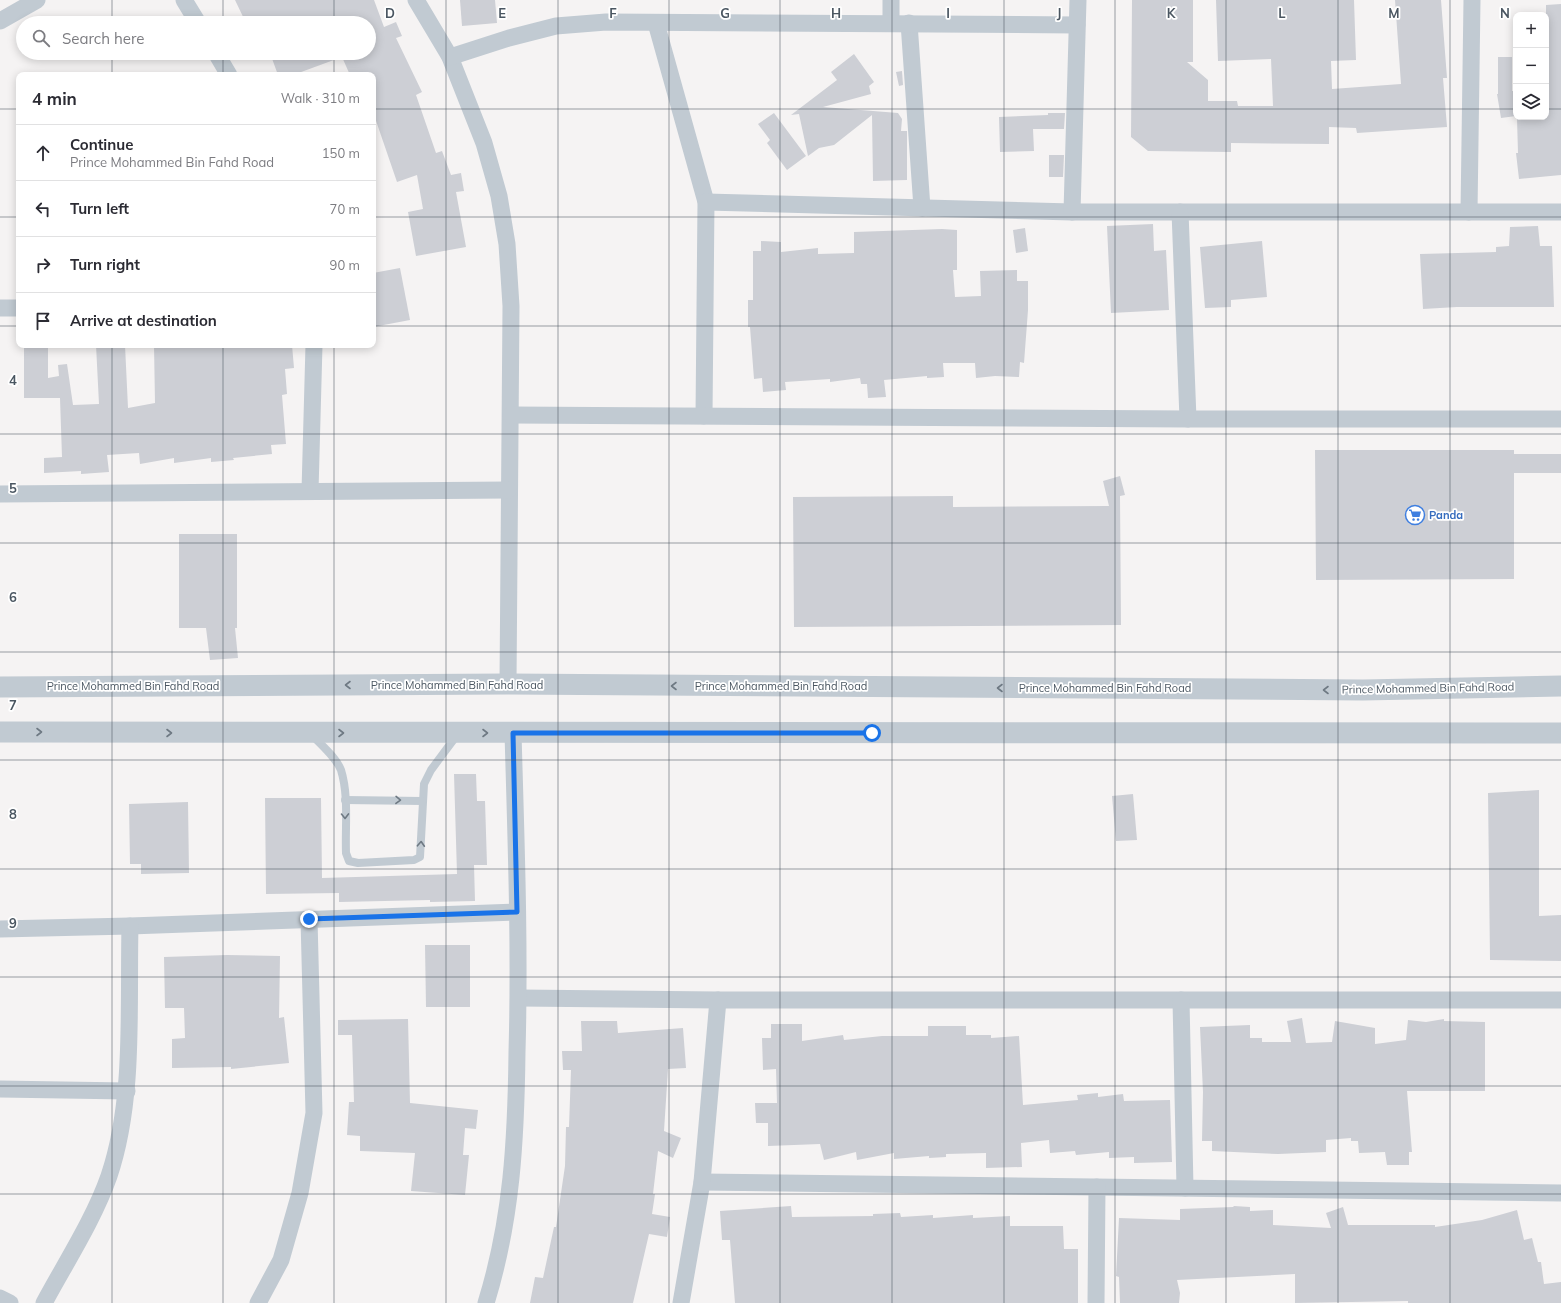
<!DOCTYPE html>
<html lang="en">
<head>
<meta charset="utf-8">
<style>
	:root { --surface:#fff; --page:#f7f7f7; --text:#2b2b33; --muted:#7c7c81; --line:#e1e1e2 }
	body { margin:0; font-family:Mulish,sans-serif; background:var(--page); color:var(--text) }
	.controls { position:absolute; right:12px; top:12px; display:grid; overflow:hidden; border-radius:8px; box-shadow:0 2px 10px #0003 }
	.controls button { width:36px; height:36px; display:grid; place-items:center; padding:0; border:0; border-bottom:1px solid var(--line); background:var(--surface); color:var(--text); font:20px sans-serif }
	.stop { position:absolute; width:12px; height:12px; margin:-9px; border:3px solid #1a73e8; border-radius:50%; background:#fff }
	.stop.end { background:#1a73e8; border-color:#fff; box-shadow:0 1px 4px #0008 }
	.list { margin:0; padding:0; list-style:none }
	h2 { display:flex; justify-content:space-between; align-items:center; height:52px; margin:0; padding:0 16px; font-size:17px }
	h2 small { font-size:13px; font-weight:400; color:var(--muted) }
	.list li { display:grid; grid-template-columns:26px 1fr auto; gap:12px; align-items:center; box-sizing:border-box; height:56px; padding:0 16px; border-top:1px solid var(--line) }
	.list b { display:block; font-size:15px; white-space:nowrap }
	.list p { margin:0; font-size:13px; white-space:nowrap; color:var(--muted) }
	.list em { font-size:13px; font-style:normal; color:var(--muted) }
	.icon { flex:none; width:22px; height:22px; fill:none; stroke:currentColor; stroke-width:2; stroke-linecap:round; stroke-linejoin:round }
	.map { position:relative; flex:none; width:1561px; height:1303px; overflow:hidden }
	.search { position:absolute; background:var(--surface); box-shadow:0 2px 10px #0003; left:16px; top:16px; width:360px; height:44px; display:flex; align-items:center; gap:10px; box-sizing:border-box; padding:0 14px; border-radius:22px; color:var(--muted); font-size:15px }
	.panel { position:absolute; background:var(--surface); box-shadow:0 2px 10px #0003; left:16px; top:72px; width:360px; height:276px; border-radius:8px }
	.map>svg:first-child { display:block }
	.building { fill:#cdcfd5 }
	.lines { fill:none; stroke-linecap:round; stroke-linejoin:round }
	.service { stroke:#c1cad2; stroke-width:8 }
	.minor { stroke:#c1cad2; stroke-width:17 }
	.tertiary { stroke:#c1cad2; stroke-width:21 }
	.oneway { stroke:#6e7983 }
	.route { stroke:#1a73e8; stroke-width:5 }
	.grid { fill:none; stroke:#4a5661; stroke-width:1; stroke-opacity:0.55 }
	.labels { text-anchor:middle; stroke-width:3.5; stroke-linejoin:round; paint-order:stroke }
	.shop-label { font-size:11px; font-weight:bold; fill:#366cbe; stroke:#fff; text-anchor:start }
	.street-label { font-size:11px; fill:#4a5661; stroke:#fff }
	.grid-label { font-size:13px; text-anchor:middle; font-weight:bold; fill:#4a5661; stroke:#fff; stroke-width:3.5; stroke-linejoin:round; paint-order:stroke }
</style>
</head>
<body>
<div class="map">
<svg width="1561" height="1303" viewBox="0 0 1561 1303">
	<rect width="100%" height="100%" fill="#f5f3f3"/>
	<g class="building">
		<path d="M235,0h139l10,27 12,-5 6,14 -6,2 26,54 -6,3 20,58 6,-2 9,24 10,-2 3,18 -8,1 10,55 -50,9 -8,-44 15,-3 -6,-34 -20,7 -24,-70v-37h-23l-8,-18 -49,18h-15l-8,-22h99v-30h-123z"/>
		<path d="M460,0h35l2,23 -35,3z"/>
		<path d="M1132,0h61v62h-6l21,18v21h29l1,5h35l-2,-47 -53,2 -2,-61h138l2,60 -25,1 1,28 69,-5 -6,-84h46l6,78h-4l4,49 -90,6 -1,-5 -27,-1v17l-98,-1v9l-83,-1 -17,-14z"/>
		<path d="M1561,4v171l-42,4 -3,-26h2l-1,-34 29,-1v-113z"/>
		<path d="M854,54l20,28 -5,4 2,8 -48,13 75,6 4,6 -1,12h6v49l-34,1 -1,-66 -38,30 -15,3 -11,8 -9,-42 -8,1 46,-35 -6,-8z"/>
		<path d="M1498,57h14v34h4v25l-15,2 -4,-24h1z"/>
		<path d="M902,71l1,14 -4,1 -3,-14z"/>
		<path d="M774,113l32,43 -19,14 -20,-27 3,-3 -12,-16z"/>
		<path d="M1048,113h17l-1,16h-31l1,22 -34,1 -1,-35 49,-2z"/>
		<path d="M1049,155h15l-1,22h-14z"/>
		<path d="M1153,224l1,27 12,-1 3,60 -58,3 -4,-87z"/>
		<path d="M1538,226l2,20h12l2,61h-97l-34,2 -3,-55 76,-2v-5l13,-1 1,-19z"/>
		<path d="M1025,228l3,23 -12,2 -3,-23z"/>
		<path d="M942,229l15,1v40h-4l2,27 26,-1 -1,-25 37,-1v11h11v29l-4,53 -4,-1 -1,15 -24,-1 -19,2 -1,-15h-32l1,14 -17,1v-2l-43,4 2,17 -18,1 -1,-14h-6l-1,-6 -30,4v-3l-45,3 1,8 -23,2 -1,-14 -8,1 -4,-52h-2v-27h5v-49h8v-10l20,1v10l37,-4v6l36,-1v-21z"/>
		<path d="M1262,241l5,56 -36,3v7l-26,1 -5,-61z"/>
		<path d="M400,268l10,52 -37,7v-54z"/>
		<path d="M96,345h29l3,63 27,-5 -1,-58h138l2,23 -9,1 2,25 -5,1 4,49 -15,1 1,9 -39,4 1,2 -23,2v-4l-37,5v-5l-34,6 -1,-11 -32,2 2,17 -28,2v-3l-37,2v-15l18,-1 -2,-59h-36v-51l24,1v30l11,-2 -1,-11 9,-1 6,41 26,-1z"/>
		<path d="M1315,450h199v4h47v19h-47v106l-198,1z"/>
		<path d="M1120,476l5,19 -5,1 1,129 -327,2 -1,-130 160,-1v11l156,-1 -6,-25z"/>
		<path d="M179,534h58v94h-2l3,30 -28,2 -4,-32h-27z"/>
		<path d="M454,774h22l1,27h8l2,64h-13l1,36 -45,1v-2l-91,2v-9l-73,1 -1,-96h56l1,80 135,-4z"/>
		<path d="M1539,790v126l22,-1v46l-71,-1 -2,-167z"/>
		<path d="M1133,794l4,46 -21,1 -4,-45z"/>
		<path d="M188,802l1,71 -48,1v-10h-11l-1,-60z"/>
		<path d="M425,945h45v62h-44z"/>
		<path d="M227,955l53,1 -1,62 5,-1 5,46 -58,6v-2l-59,1v-29l13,-1 -1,-30h-19l-1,-51z"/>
		<path d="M1302,1018l4,25 26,-1 3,-21 40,7v16l31,-4 2,-20 18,2 18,-3v2l41,1v69h-78l5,61h-3v13h-22l-2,-13 -26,1 -1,-12h-7v-3l-25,2v12l-48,2 -66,-3v-10h-10l1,-49 -3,-65 50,-2v13h12v4h29l-4,-21z"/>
		<path d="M408,1019l2,84 68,7 -2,19 -11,-1 -2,27h6l-4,40 -54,-4 4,-38 -55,-2v-15l-13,-1 2,-33h5l-2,-67h-14v-15z"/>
		<path d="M581,1021h36l1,12 65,-5 3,40 -18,1 -4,62 17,7 -8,20 -15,-7 -5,43h2l-3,20 18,3 -3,20 -18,-3 -16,69h-103l5,-26 8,1 11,-51h2l9,-61 1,-39h3l2,-57h-8l-1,-19h20z"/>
		<path d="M771,1024h31v17l41,-6 1,5 38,-4h46v-10h38v9h25v3l28,-2 4,69 55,-5 -1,-5 21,-2v4l25,-3 1,7 46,-1 2,62 -38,1v-6l-25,1v-6l-33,3 -1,-4 -25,2 -1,-13 -28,3 1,24 -36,1v-15l-40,1v3l-17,1v-2l-35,3v-6l-37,7 -1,-8 -32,8 -4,-16 -52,2v-23h-12l-1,-20h22l-1,-34 -13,1 -1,-32h9z"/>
		<path d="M791,1206l1,11 81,-1v-2l27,-1 1,4 32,-2v3l40,-3v3l37,-2v10h53l1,23h14v54h-343l-5,-63h-8l-2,-29z"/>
		<path d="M1234,1206l16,1v4l23,-1v15l58,3 -5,-15 17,-6 5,18h87v2l47,-7 35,-10 7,30 8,-2 6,24h3l3,22 17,-2v21h-153v-2l-113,2v-29l-118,6 3,13 -1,10h-59l-1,-26 -3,-1 3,-58 61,2v-11l53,-2z"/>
	</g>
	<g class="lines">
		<g class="service">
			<path d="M312,735c9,10 24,22 29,35 8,26 4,56 5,83l3,8 9,2 56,-3 6,-3 4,-73 7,-14 26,-35"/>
			<path d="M345,800l77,1"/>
		</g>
		<g class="minor">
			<path d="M184,0l14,23"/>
			<path d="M416,0l34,57 34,86 15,53 8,48 4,62 -3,378"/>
			<path d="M0,21l37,-21"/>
			<path d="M656,23l50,179 -2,214"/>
			<path d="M891,23v-23"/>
			<path d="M909,23l13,185"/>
			<path d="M216,53l13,22"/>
			<path d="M450,57l59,-19 47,-12 50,-4 471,3"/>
			<path d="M706,202l366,10h489"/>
			<path d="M1072,212l6,-212"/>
			<path d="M1180,212l8,207"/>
			<path d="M1469,212l3,-212"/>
			<path d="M0,308h19"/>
			<path d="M511,415l677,4h373"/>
			<path d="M310,491l4,-146"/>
			<path d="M0,494l508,-4"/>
			<path d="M0,929l130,-3 387,-14"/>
			<path d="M519,998l199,2h843"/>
			<path d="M1181,1000l4,188"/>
			<path d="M0,1089l127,2"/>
			<path d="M702,1182l859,11"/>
			<path d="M0,1298l10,5"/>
			<path d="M44,1303c22,-41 50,-84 65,-127 26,-77 19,-169 21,-250"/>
			<path d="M258,1303l23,-43 19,-67 14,-80 -5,-194"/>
			<path d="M486,1303c26,-84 30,-164 31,-251 3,-107 -1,-213 -4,-319"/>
			<path d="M681,1303l21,-121 16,-182"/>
			<path d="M1096,1303l1,-116"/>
		</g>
		<g class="tertiary">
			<path d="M0,687l508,-3 855,6 198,-4"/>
			<path d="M0,732l1561,1"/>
		</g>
	</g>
	<defs><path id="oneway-chevron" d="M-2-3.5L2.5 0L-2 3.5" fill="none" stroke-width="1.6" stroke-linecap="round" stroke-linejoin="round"/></defs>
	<g class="oneway">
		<use href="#oneway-chevron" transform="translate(348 685) rotate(180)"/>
		<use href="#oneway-chevron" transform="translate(674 686) rotate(-180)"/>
		<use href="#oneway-chevron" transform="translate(1000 688) rotate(-180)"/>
		<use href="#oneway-chevron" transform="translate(1326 690) rotate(-180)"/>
		<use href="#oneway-chevron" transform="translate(39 732)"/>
		<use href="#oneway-chevron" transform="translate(169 733)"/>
		<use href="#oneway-chevron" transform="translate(341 733)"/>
		<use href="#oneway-chevron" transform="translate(485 733)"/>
		<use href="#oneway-chevron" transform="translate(398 800) rotate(1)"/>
		<use href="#oneway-chevron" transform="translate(345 816) rotate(89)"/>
		<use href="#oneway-chevron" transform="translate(421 844) rotate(-87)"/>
	</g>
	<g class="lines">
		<path class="route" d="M309,919l208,-7 -4,-179h359"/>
	</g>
	<path class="grid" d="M112,0v23M223,0v23M334,0v23M446,0v1303M558,0v1303M669,0v1303M780,0v1303M892,0v1303M1004,0v1303M1115,0v1303M1226,0v1303M1338,0v1303M1450,0v1303M112,53v22M223,53v22M334,53v22M0,109h19M373,109h1143M1546,109h15M0,217h19M373,217h1188M0,326h19M373,326h1188M112,345v958M223,345v958M334,345v958M0,434h1561M0,543h1561M0,652h1561M0,760h1561M0,869h1561M0,977h1561M0,1086h1561M0,1194h1561"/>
	<defs>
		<g id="supermarket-ring" transform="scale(1)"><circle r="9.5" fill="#fff" stroke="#3f7fe0" stroke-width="1.5"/><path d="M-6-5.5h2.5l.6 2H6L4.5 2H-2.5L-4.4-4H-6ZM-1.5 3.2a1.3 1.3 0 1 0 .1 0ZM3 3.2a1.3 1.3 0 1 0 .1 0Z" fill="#3f7fe0"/></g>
	</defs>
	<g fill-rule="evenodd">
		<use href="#supermarket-ring" x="1415" y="515"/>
	</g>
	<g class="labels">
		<g class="shop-label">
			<text x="1429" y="519">Panda</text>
		</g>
		<g class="street-label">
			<text x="457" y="689">Prince Mohammed Bin Fahd Road</text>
			<text x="133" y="690">Prince Mohammed Bin Fahd Road</text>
			<text x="781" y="690">Prince Mohammed Bin Fahd Road</text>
			<text x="1105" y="692">Prince Mohammed Bin Fahd Road</text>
			<text transform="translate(1428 688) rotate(-1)" y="4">Prince Mohammed Bin Fahd Road</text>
		</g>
	</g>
	<g class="grid-label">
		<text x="390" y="18">D</text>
		<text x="502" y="18">E</text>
		<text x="613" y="18">F</text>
		<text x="725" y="18">G</text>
		<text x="836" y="18">H</text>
		<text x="948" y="18">I</text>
		<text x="1059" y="18">J</text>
		<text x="1171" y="18">K</text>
		<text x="1282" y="18">L</text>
		<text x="1394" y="18">M</text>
		<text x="1505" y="18">N</text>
		<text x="13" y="385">4</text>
		<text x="13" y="493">5</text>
		<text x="13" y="602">6</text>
		<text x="13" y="710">7</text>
		<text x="13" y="819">8</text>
		<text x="13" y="928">9</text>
	</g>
</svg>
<div class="controls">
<button>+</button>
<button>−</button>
<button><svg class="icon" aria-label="layers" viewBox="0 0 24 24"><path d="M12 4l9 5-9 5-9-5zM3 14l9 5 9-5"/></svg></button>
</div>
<div class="stop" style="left:872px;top:733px"></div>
<div class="stop end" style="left:309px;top:919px"></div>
<div class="search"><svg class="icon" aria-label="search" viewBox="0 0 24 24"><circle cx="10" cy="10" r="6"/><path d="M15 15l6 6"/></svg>Search here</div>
<section class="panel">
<h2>4 min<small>Walk · 310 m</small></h2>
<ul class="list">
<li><svg class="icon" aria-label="ahead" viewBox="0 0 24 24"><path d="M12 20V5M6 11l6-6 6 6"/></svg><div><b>Continue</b><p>Prince Mohammed Bin Fahd Road</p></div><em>150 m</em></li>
<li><svg class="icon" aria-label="left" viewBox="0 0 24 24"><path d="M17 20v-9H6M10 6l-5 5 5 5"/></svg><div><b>Turn left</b></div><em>70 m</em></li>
<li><svg class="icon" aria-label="right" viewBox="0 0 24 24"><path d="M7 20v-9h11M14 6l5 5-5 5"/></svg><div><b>Turn right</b></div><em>90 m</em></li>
<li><svg class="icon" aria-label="arrive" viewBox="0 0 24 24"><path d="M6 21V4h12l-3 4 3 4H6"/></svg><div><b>Arrive at destination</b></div></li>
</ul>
</section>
</div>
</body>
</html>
